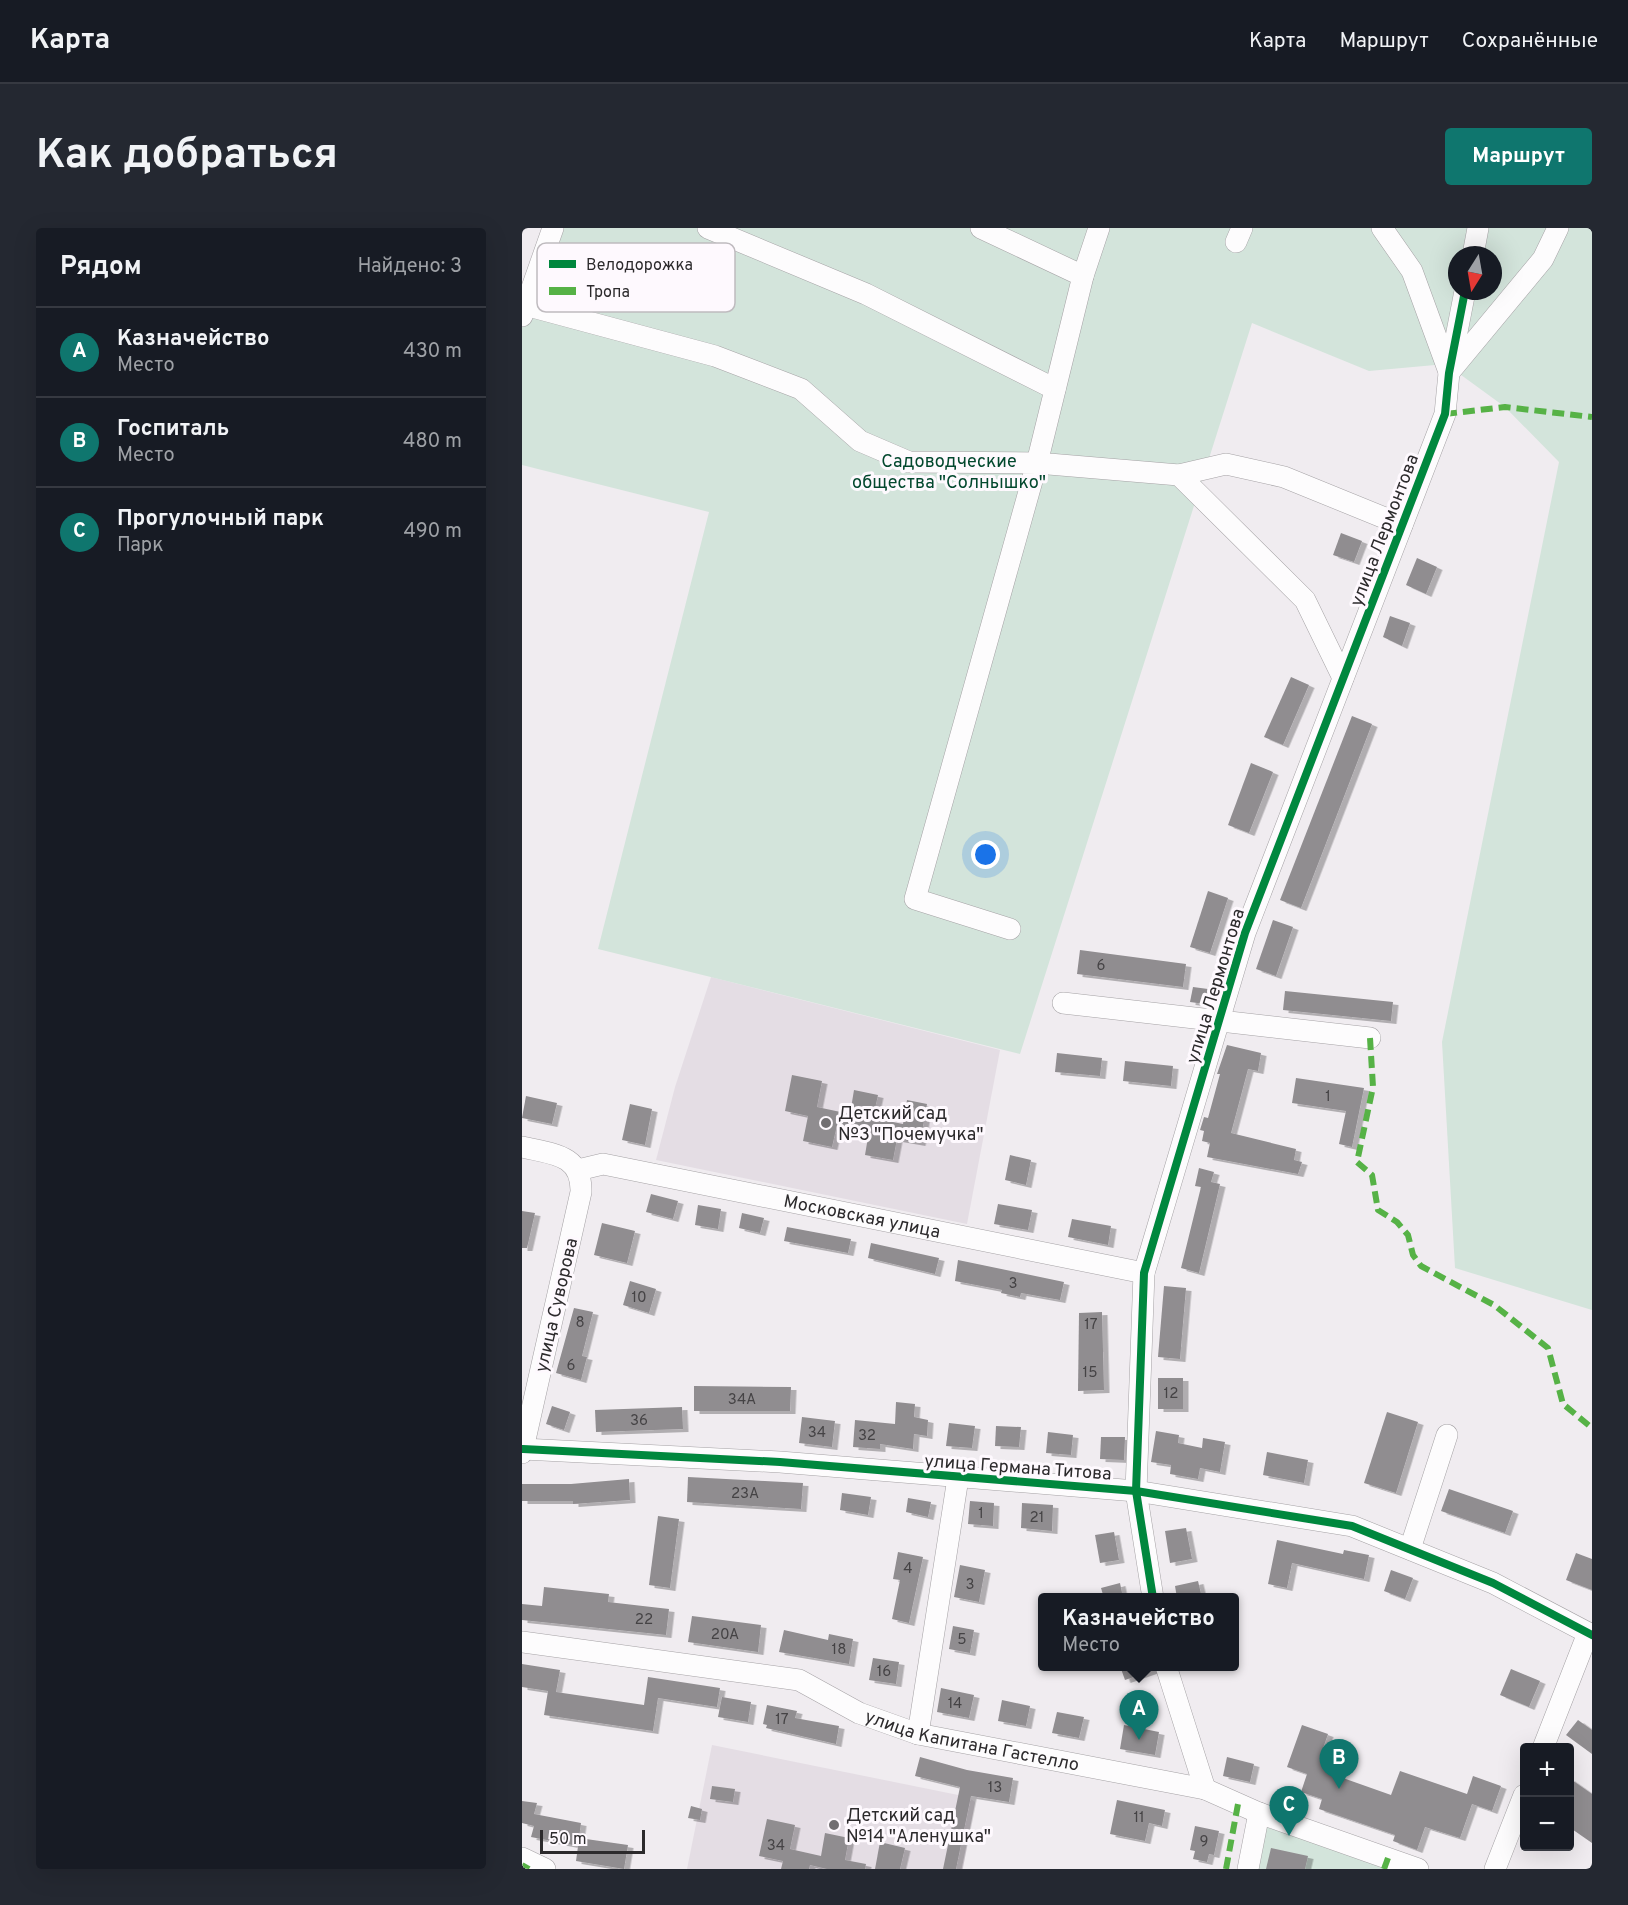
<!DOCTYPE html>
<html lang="ru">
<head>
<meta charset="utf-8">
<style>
	:root { --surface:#171b24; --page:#242831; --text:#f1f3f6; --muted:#9ea1a6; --line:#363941; --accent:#0f766e }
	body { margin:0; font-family:Overpass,sans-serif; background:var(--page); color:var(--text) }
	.controls { position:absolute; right:18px; bottom:18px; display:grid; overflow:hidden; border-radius:6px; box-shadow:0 6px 24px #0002 }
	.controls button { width:54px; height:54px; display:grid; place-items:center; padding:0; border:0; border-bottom:2px solid var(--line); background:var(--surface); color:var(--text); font:30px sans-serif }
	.compass { position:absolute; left:926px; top:18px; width:54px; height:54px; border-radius:50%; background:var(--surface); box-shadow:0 6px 24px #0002; rotate:191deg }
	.scale { position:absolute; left:18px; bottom:15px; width:105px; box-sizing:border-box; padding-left:6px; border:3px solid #2c2a2c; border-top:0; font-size:16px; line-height:21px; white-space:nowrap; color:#2c2a2c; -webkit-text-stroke:4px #fef9fe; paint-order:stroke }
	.you { position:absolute; left:464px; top:627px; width:21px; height:21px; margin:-15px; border:4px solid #fff; border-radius:50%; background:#1a73e8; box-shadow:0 0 0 9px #1a73e833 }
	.badge { display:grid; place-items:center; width:39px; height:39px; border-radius:50%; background:var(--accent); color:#fff; font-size:20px; font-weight:700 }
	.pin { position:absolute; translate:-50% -50px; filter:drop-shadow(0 2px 3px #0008) }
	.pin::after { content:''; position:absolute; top:32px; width:21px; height:18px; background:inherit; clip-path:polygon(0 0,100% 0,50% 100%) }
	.popup { position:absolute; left:516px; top:1365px; width:201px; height:78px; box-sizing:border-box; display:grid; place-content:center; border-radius:6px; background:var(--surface); filter:drop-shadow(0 2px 4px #0005); font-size:20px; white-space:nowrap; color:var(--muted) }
	.popup b { font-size:22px; color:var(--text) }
	.popup::after { content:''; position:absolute; left:50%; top:100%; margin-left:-12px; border:12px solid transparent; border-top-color:var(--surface) }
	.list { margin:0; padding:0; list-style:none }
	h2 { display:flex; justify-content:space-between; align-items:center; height:78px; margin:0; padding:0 24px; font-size:26px }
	h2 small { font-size:20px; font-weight:400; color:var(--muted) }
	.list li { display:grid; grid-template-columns:39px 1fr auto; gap:18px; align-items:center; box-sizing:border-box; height:90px; padding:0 24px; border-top:2px solid var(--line) }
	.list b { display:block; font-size:22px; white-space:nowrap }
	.list p { margin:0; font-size:20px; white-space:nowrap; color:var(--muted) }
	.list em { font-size:20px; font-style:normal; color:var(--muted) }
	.map { position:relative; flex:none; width:1070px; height:1641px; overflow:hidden; border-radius:6px }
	header { display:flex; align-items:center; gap:36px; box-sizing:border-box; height:84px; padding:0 30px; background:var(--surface); border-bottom:2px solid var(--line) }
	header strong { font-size:28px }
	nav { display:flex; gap:33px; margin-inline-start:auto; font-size:21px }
	.intro { display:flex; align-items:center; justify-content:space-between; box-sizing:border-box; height:144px; padding:0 36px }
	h1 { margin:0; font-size:42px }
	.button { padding:15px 27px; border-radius:6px; background:var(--accent); color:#fff; font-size:21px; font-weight:700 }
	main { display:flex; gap:36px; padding:0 36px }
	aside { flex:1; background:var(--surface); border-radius:6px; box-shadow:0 6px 24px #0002 }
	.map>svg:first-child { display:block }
	.built { fill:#e4dde4 }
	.green { fill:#d3e4db; fill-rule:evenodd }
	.building { fill:#908d90; filter:url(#shadow) }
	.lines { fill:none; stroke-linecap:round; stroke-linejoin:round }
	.minor-casing { stroke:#a5a2a5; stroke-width:22 }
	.minor { stroke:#fdfcfd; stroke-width:21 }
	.quiet { stroke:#56b246; stroke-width:6; stroke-dasharray:12 6; stroke-linecap:butt }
	.cycleway-casing { stroke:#fef9fe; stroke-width:11 }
	.cycleway { stroke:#00873e; stroke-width:8 }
	.poi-dot { fill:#716e71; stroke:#fef9fe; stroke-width:2 }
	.labels { text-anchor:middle; stroke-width:6; stroke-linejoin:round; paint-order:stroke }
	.number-label { font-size:15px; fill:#454345 }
	.park-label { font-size:18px; fill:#03482e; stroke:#fef9fe }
	.street-label { font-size:18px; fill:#2c2a2c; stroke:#fef9fe }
	.poi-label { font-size:18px; fill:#2c2a2c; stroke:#fef9fe; text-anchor:start }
	.key { fill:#fef9fe; stroke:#bfbbbf; stroke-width:1.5 }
	.key-label { font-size:16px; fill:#2c2a2c }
</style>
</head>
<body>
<header>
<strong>Карта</strong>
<nav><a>Карта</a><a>Маршрут</a><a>Сохранённые</a></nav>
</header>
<div class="intro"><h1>Как добраться</h1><a class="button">Маршрут</a></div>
<main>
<aside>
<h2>Рядом<small>Найдено: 3</small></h2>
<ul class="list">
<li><span class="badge">A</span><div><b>Казначейство</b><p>Место</p></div><em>430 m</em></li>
<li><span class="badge">B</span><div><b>Госпиталь</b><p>Место</p></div><em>480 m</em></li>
<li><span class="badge">C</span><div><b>Прогулочный парк</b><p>Парк</p></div><em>490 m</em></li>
</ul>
</aside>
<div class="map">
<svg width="1070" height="1641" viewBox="0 0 1070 1641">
	<defs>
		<filter id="shadow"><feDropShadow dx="5.5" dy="3" stdDeviation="0" flood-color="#0004"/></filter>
	</defs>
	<rect width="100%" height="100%" fill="#f0ecf0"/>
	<g class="built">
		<path d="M189,749l289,73 -33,174 -311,-64 19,-73z"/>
		<path d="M190,1517l256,52 7,5 -12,67h-276z"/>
	</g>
	<g class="green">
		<path d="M31,0h1039v1082l-137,-42 -13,-226 117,-580 -54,-55 -59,-43 -77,7 -117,-48 -232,731 -422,-105 111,-437 -187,-47v-149zM935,27h36v36h-36z"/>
		<path d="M737,1585l159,56h-170z"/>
	</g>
	<g class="building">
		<path d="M819,305l21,8 -8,21 -21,-7z"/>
		<path d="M895,330l20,9 -11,27 -20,-9z"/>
		<path d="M868,388l20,7 -8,23 -19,-9z"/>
		<path d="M769,449l18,8 -26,60 -19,-8z"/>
		<path d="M830,488l20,8 -71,184 -21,-8z"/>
		<path d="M729,535l22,9 -24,61 -21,-8z"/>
		<path d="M686,663l20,7 -18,55 -20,-6z"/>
		<path d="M751,692l20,7 -17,49 -20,-7z"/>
		<path d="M558,722l106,14 -3,23 -106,-13z"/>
		<path d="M671,759l15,2 -3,15 -15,-2z"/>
		<path d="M763,763l108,11 -2,19 -108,-11z"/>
		<path d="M705,817l34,8 -3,18 -10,-2 -17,64 65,16 -2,11 8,2 -4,12 -91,-17 3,-14 -8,-2 2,-10 -4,-1 4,-13 4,1 12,-44h-3z"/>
		<path d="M535,825l45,5 -2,18 -45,-4z"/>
		<path d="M603,833l48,5 -2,20 -48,-5z"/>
		<path d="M270,847l30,6 -5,26 33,7 4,-24 24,5 -5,23 30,6 4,-24 20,4 -7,39 -23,-4 -4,21 -28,-5 4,-24 -32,-6 -5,22 -29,-6 5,-25 -23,-5z"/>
		<path d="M774,850l68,10 -12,59 -13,-3 7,-33 -54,-8z"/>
		<path d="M4,868l31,7 -5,21 -30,-6z"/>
		<path d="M108,876l22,5 -7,36 -23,-5z"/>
		<path d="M488,927l21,5 -5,25 -21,-5z"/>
		<path d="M677,940l15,4 -3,10 9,2 -21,89 -18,-5 20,-81 -6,-1z"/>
		<path d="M129,966l27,7 -5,18 -27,-7z"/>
		<path d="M476,976l34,6 -4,20 -34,-6z"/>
		<path d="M176,977l23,4 -3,20 -23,-4z"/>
		<path d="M0,983l13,2 -8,35h-5z"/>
		<path d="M220,985l22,5 -4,15 -21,-5z"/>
		<path d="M550,991l39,7 -3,19 -40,-8z"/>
		<path d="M80,995l33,8 -8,32 -33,-8z"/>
		<path d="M265,999l64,12 -3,14 -64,-12z"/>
		<path d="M349,1015l68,15 -4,16 -67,-16z"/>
		<path d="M436,1032l106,22 -4,18 -39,-7 -1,4 -19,-4 1,-3 -47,-9z"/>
		<path d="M108,1053l26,8 -7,24 -26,-8z"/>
		<path d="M642,1058l22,2 -6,71 -22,-2z"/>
		<path d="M52,1080l19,4 -11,44 5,1 -6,23 -25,-7z"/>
		<path d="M580,1084l2,78 -26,1 1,-78z"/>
		<rect x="636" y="1150" width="25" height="31"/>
		<path d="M172,1158l97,1 -1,24h-96z"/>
		<path d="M374,1174l19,2 -1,13 14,3 -1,16 -13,-2 -1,15 -33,-5v5l-27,-2 2,-27 40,4z"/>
		<path d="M30,1178l18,6 -6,18 -18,-6z"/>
		<path d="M160,1179l1,22 -87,3 -1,-22z"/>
		<path d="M865,1184l31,10 -22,71 -32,-10z"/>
		<path d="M280,1189l33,4 -3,26 -33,-4z"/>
		<path d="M427,1195l26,3 -3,22 -26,-2z"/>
		<path d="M474,1198l25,1 -2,20 -24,-1z"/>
		<path d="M634,1203l23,4 -1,8 24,5 1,-10 22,4 -5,30 -20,-4 -2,11 -28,-5 1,-9 -20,-3z"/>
		<path d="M526,1204l25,3 -2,20 -25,-2z"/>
		<path d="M579,1209h24l-1,23 -24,-1z"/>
		<path d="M745,1224l41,8 -4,23 -41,-8z"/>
		<path d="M166,1249l115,6 -2,26 -114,-7z"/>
		<path d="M107,1251l1,21 -57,4v-3h-51v-17h49z"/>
		<path d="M927,1261l64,22 -8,22 -64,-22z"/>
		<path d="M320,1265l29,4 -3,18 -28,-5z"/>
		<path d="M386,1270l23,4 -3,15 -22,-5z"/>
		<path d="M448,1273l24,2 -1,23 -25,-2z"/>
		<path d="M500,1275l31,2 -1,26 -31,-3z"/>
		<path d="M136,1288l21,3 -9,69 -21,-3z"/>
		<path d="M664,1300l6,31 -22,4 -5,-32z"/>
		<path d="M592,1304l5,28 -19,3 -5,-28z"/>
		<path d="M755,1312l66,14 1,-4 25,5 -5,24 -72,-16 -5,25 -19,-4z"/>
		<path d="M376,1324l25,5 -14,66 -17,-4 8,-39 -7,-1z"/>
		<path d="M1054,1325l16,6v31l-26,-10z"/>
		<path d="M438,1337l25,5 -6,32 -25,-5z"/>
		<path d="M869,1342l22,8 -8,21 -21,-8z"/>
		<path d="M676,1353l4,17h-25l-2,-12z"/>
		<path d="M598,1355l3,15h-19l-3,-10z"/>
		<path d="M22,1359l65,7 -1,8 61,7 -3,26 -144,-15v-16l20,2z"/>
		<path d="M170,1388l69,9 -3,27 -70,-10z"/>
		<path d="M431,1398l21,4 -4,23 -21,-4z"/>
		<path d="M262,1402l44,10 1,-6 24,5 -4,25 -70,-12z"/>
		<path d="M351,1430l26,4 -3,22 -27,-4z"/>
		<path d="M0,1436l38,6 -4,22 88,13 4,-28 72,11 -3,19 -59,-9 -5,33 -109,-16 4,-24 -26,-4z"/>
		<path d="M598,1438h34v4l-29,10z"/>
		<path d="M989,1441l29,12 -11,26 -29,-12z"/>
		<path d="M419,1460l33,7 -5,23 -32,-6z"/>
		<path d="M200,1469l29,5 -3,20 -30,-5z"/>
		<path d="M480,1472l28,6 -4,20 -28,-5z"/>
		<path d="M245,1477l30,6 -2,7 44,8 -3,18 -70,-16 1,-3 -4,-1z"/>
		<path d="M535,1484l27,5 -5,21 -27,-5z"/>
		<path d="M1056,1492l14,10v24l-26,-19z"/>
		<path d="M602,1497l35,7 -4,23 -35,-6z"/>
		<path d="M780,1497l26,9 -7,20 10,4 -5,14 65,23 9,-24 67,23 6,-18 28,10 -9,25 -20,-7 -12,34 -35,-11 -8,23 -24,-9 2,-6 -76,-26 3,-10 -21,-7 6,-18 -20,-7z"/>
		<path d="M398,1529l47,13 46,8 -4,24 -38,-6 -15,73h-13l17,-82 -45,-11z"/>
		<path d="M705,1529l27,7 -4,18 -27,-6z"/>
		<path d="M1047,1550l23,16v49l-23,-16z"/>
		<path d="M190,1558l23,3 -2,13 -23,-3z"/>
		<path d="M595,1572l48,10 -3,16 -13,-3 -4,18 -35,-7z"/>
		<path d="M0,1573l15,2 -3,11 47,9 -2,15 49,7 -4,24 -48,-8 3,-22 -1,7 -47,-9 3,-11 -12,-3z"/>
		<path d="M169,1578l11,3 -2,11 -12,-2z"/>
		<path d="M245,1591l28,6 -5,24 31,7 4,-23 24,5 -4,22 21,4 -1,5h-38l-17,-4 -1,4h-28l2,-8 -24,-5z"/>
		<path d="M673,1598l24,5 -5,24 -5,-1 -2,8 -14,-3 2,-8 -5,-1z"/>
		<path d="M358,1614l25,6 -5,21h-25z"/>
		<path d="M749,1620l37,8 -3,13h-39z"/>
	</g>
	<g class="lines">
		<g class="minor-casing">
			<g id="minor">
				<path d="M186,0l158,66 189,95"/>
				<path d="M459,0l102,48 -46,187 142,12 126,125 38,78"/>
				<path d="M860,0l30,43 37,101"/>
				<path d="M714,14l6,-14"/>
				<path d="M951,27l5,-27"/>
				<path d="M561,48l16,-48"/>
				<path d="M3,77l190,51 86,33 59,52 49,21 128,1 -122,436 95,30"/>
				<path d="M0,88l31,-88"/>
				<path d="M929,142l92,-111 15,-31"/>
				<path d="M657,247l47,-11 58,13 118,48"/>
				<path d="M541,775l307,35"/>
				<path d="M0,919c30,7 60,7 59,45l-59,261"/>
				<path id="s1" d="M56,942l25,-6 541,109"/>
				<path d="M1,1221l257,13 356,29 216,35 141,57 99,52"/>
				<path d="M888,1321l37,-114"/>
				<path d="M631,1370l-17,-107 8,-218 101,-340 200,-519 4,-41 16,-82"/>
				<path id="s2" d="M0,1414l277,38 60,33 59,21 287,55 54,24 159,56"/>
				<path d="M644,1438l39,123"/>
				<path d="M396,1506l40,-256"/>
				<path d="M1021,1520l45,-115"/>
				<path d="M0,1630l23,11"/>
				<path d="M726,1641l11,-56"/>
				<path d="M973,1641l29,-74"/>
			</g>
		</g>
		<use href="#minor" class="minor"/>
		<g class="quiet">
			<path d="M923,186l60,-7 87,10"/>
			<path d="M848,810l3,49 -16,75 15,13 6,35 19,12 11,13 5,20 8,11 73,39 54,43 15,56 29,24"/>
			<path d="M0,1637l7,4"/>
			<path d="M704,1641l12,-65"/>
			<path d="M862,1641l4,-11"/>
		</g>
		<g class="cycleway-casing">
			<g id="cycleway">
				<path d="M1,1221l257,13 356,29 216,35 141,57 99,52"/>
				<path d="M631,1370l-17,-107 8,-218 101,-340 200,-519 4,-41 16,-82"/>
			</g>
		</g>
		<use href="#cycleway" class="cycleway"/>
	</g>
	<g class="poi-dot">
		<circle cx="304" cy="895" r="6"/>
		<circle cx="312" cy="1597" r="6"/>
	</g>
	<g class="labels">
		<g class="number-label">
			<text x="579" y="742">6</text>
			<text x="806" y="873">1</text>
			<text x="491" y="1060">3</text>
			<text x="117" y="1074">10</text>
			<text x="58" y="1099">8</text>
			<text x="569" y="1101">17</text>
			<text x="49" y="1142">6</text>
			<text x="568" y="1149">15</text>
			<text x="649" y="1170">12</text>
			<text x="220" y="1176">34А</text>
			<text x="117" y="1197">36</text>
			<text x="295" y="1209">34</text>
			<text x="345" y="1212">32</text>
			<text x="223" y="1270">23А</text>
			<text x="459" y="1290">1</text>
			<text x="515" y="1294">21</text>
			<text x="386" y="1345">4</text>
			<text x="448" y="1361">3</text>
			<text x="122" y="1396">22</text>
			<text x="203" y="1411">20А</text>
			<text x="440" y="1416">5</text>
			<text x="317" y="1426">18</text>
			<text x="362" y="1448">16</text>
			<text x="433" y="1480">14</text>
			<text x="260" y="1496">17</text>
			<text x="473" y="1564">13</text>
			<text x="617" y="1594">11</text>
			<text x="682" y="1618">9</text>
			<text x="254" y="1622">34</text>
		</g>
		<g class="park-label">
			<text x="427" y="239">Садоводческие<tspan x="427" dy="21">общества "Солнышко"</tspan></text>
		</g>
		<g class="street-label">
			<text transform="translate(862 302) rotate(-69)" y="6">улица Лермонтова</text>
			<text transform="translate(693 758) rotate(-73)" y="6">улица Лермонтова</text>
			<text dy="6" stroke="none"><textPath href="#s1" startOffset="290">Московская улица</textPath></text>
			<text transform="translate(34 1077) rotate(-77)" y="6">улица Суворова</text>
			<text transform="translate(496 1239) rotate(4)" y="6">улица Германа Титова</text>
			<text dy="6" stroke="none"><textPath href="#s2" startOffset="465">улица Капитана Гастелло</textPath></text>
		</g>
		<g class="poi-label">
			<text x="316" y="891">Детский сад<tspan x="316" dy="21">№3 "Почемучка"</tspan></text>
			<text x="324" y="1593">Детский сад<tspan x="324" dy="21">№14 "Аленушка"</tspan></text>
		</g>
	</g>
	<rect x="15" y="15" width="198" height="69" rx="9" class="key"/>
	<rect x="27" y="32" width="27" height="8" fill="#00873e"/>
	<rect x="27" y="59" width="27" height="8" fill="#56b246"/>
	<g class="key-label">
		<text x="64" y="42">Велодорожка</text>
		<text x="64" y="69">Тропа</text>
	</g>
</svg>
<div class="controls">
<button>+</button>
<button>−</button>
</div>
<svg class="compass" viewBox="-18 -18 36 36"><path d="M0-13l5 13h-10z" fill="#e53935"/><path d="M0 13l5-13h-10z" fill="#9ea1a6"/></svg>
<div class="scale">50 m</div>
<div class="you"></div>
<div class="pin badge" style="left:617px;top:1512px">A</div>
<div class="popup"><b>Казначейство</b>Место</div>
<div class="pin badge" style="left:817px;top:1561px">B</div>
<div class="pin badge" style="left:767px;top:1608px">C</div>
</div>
</main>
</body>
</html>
